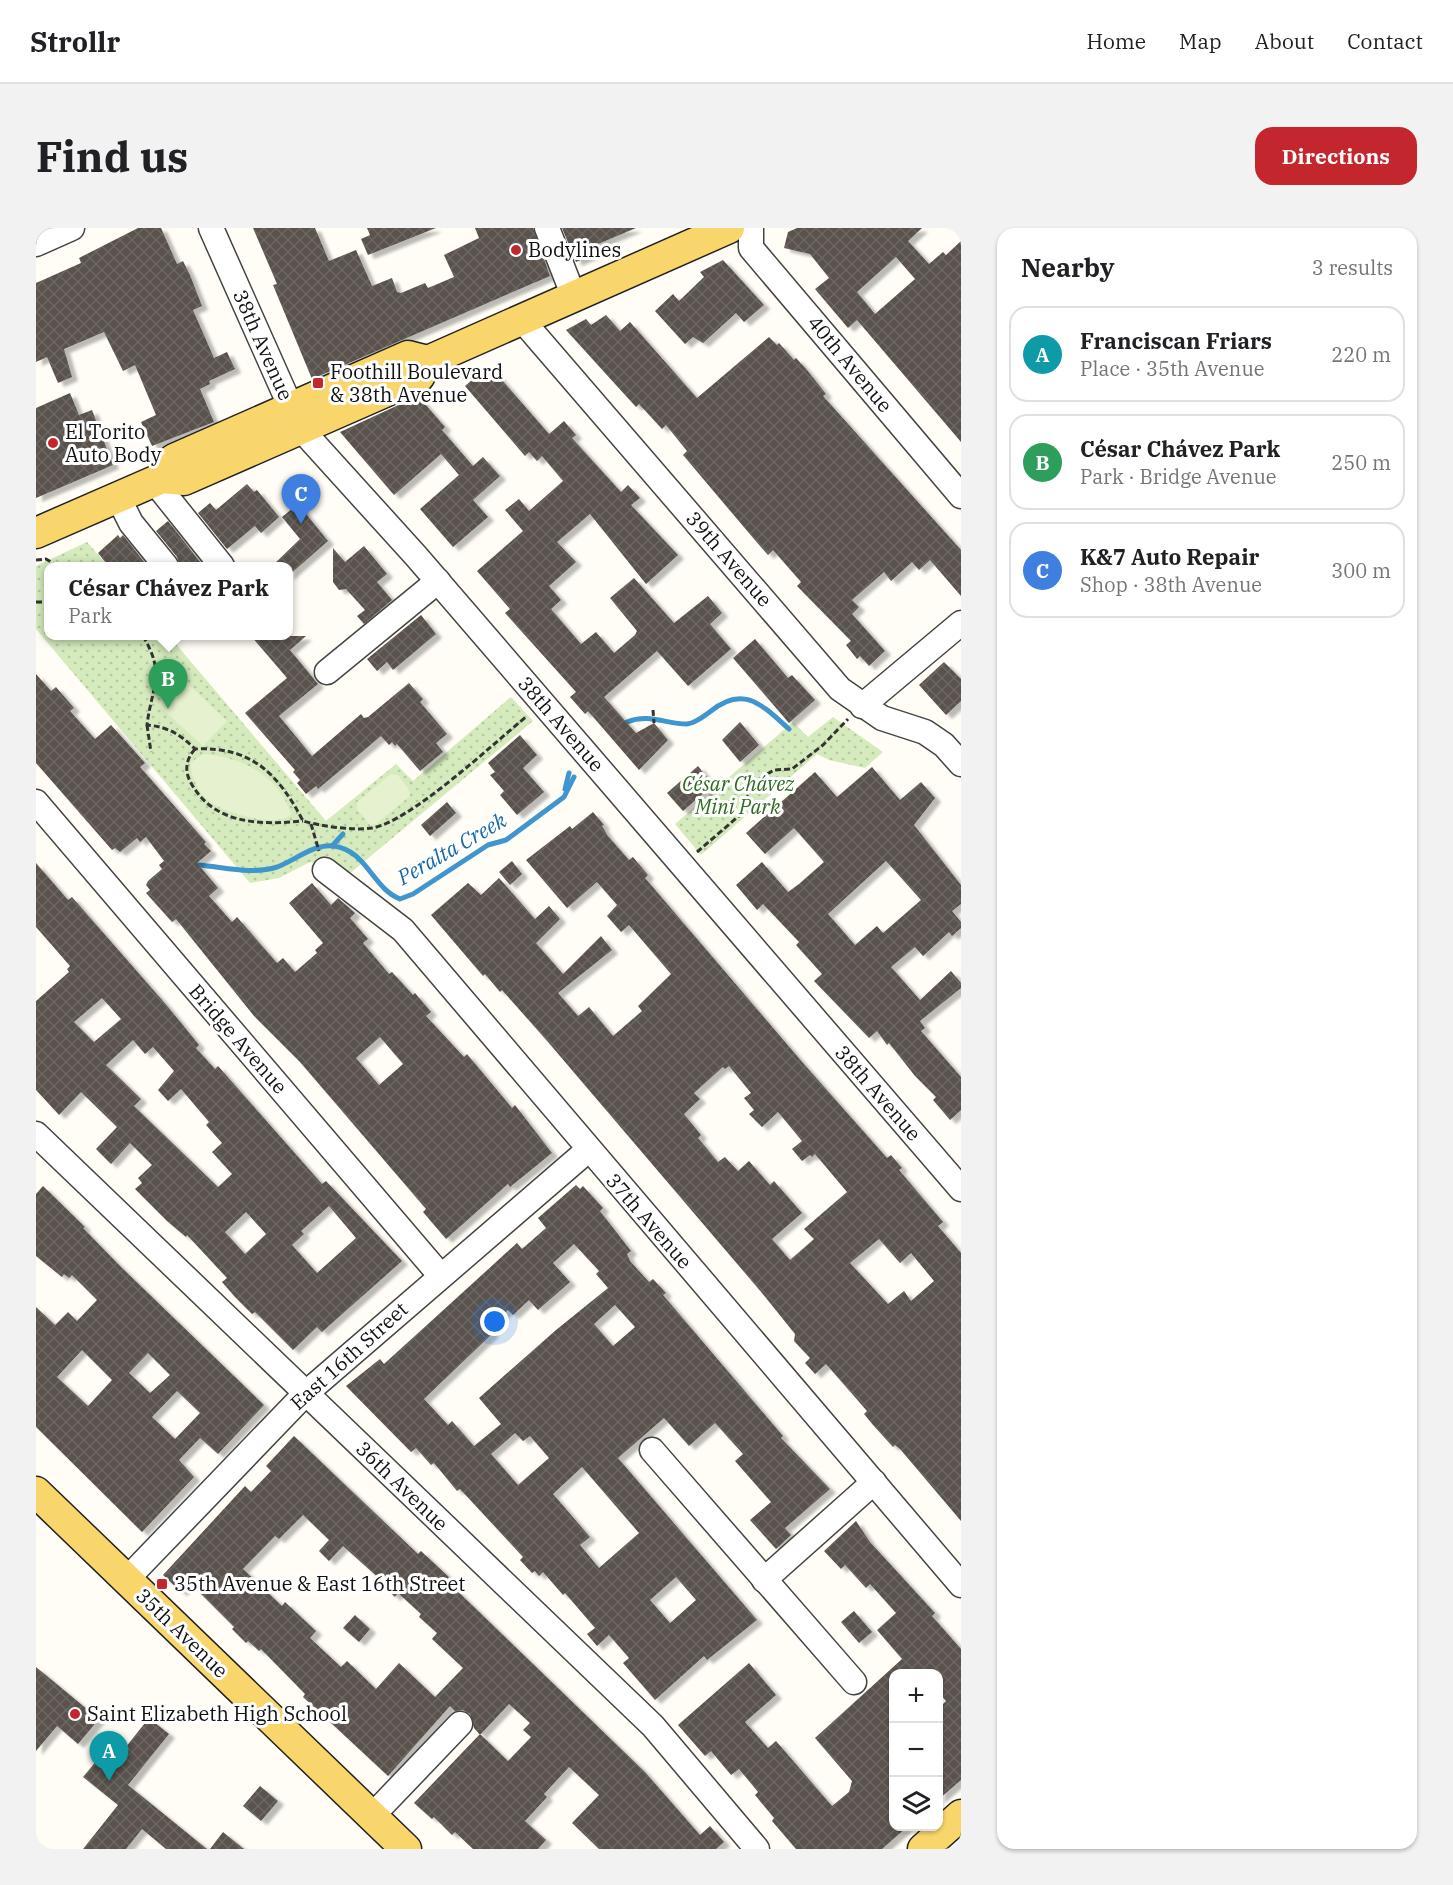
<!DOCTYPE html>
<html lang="en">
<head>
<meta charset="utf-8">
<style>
	:root { --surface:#fff; --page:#f2f2f2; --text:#202124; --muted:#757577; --line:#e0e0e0; --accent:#c4262e }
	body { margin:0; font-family:"IBM Plex Serif",serif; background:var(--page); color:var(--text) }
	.controls { position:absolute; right:18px; bottom:18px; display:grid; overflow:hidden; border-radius:12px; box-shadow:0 2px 4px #0004 }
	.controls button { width:54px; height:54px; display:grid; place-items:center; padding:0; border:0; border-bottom:2px solid var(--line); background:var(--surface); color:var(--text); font:30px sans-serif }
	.you { position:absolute; left:459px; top:1094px; width:21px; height:21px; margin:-15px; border:4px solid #fff; border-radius:50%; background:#1a73e8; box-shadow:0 0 0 9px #1a73e833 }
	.badge { display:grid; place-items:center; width:39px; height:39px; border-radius:50%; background:var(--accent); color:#fff; font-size:20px; font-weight:700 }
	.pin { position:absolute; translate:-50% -50px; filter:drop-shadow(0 2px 3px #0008) }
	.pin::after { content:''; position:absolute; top:32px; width:21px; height:18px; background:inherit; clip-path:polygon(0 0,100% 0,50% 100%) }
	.popup { position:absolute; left:8px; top:334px; width:249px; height:78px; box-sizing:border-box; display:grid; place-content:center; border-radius:12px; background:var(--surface); filter:drop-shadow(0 2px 4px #0005); font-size:20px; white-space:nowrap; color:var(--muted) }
	.popup b { font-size:22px; color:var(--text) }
	.popup::after { content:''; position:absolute; left:50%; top:100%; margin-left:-12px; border:12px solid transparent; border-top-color:var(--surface) }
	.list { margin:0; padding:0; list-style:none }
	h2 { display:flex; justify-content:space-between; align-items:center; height:78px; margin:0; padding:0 24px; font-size:26px }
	h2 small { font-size:20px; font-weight:400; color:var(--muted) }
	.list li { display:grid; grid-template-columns:39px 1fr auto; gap:18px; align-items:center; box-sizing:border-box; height:96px; margin:0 12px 12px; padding:0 12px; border:2px solid var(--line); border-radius:18px }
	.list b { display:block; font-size:22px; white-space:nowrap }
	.list p { margin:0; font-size:20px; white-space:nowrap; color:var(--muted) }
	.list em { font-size:20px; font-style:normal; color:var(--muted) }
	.icon { flex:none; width:33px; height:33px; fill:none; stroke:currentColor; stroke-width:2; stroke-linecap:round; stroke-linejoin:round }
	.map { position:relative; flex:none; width:925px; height:1621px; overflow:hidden; border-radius:18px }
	header { display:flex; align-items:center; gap:36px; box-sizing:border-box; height:84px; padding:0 30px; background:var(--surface); border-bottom:2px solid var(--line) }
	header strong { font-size:28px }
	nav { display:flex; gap:33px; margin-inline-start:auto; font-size:21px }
	.intro { display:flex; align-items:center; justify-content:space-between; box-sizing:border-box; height:144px; padding:0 36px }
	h1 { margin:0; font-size:42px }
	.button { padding:15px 27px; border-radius:18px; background:var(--accent); color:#fff; font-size:21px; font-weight:700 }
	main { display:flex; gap:36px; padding:0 36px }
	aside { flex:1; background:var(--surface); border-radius:18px; box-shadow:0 2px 4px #0004 }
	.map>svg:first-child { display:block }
	.park { fill:url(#park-dots) }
	.pitch { fill:#e6f2cf }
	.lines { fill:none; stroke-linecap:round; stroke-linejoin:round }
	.stream { stroke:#3f96cf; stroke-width:5 }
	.building { fill:url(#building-cross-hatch); fill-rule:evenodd; filter:url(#shadow) }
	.minor-casing { stroke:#444; stroke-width:27 }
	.major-casing { stroke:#222; stroke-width:33 }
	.path { stroke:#333; stroke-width:3; stroke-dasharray:6 3; stroke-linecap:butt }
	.minor { stroke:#fff; stroke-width:24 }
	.major { stroke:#f9d66b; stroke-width:30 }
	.poi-dot { fill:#c4262e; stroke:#fff; stroke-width:2 }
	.labels { text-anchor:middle; stroke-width:6; stroke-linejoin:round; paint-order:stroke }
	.poi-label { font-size:20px; fill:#111; stroke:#fff; text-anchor:start }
	.street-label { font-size:20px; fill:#111; stroke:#fff }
	.park-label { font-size:20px; font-style:italic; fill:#2f6b1f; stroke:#fff }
	.water-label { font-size:21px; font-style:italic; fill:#1768a6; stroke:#fff }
</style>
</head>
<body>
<header>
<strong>Strollr</strong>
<nav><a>Home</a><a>Map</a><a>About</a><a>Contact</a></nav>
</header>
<div class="intro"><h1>Find us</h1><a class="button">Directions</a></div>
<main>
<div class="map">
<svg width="925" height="1621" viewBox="0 0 925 1621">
	<defs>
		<pattern id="park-dots" width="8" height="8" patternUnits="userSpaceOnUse" patternTransform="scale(1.5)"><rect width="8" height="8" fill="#d5ebbd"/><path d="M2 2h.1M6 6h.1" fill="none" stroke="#b6c8a1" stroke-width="1.8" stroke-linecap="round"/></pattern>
		<pattern id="building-cross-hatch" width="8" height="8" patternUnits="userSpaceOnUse" patternTransform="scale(1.5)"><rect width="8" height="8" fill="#5a524d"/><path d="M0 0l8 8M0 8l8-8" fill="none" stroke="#6d6662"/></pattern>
		<filter id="shadow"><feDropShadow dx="6" dy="4" stdDeviation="1.5" flood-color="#0004"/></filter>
	</defs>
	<rect width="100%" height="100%" fill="#fffdf5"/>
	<g class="park">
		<path d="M51,314l21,24h-60v70h121l157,185 70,-57 17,17 98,-84 22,24 -185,154 -38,-13 -31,16 -29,5 -214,-254v-63z"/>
		<path d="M797,489l50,35 -18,16 -36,-8 -12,-6 -116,101 -26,-31 118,-102 15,15z"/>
	</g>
	<g class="pitch">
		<path d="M146,450l45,43 -24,25 -45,-41z"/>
		<path d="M167,526c39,3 75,21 88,60 -11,15 -66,-1 -79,-11 -14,-10 -20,-24 -22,-40z"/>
		<path d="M355,546l7,1 11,15 1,6 -34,28 -6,1 -13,-16v-7z"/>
	</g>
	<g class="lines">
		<g class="stream">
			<path d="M591,494c22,-9 38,2 60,2 9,-1 17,-8 24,-13 33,-27 52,-5 78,18"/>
			<path d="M529,561l4,-16"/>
			<path d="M296,618l11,-12"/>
			<path d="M162,637c26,2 54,10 79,2 17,-6 36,-23 56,-21 34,4 39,42 67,53l13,-5 75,-49 18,-5 58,-43 10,-20"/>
		</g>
	</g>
	<g class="building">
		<path d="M102,0h23l16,36 6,-3 7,14 12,31 -9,4 21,48 13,-6 8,17 -26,12 1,3 -10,5 14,33 -62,24 -11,-24 15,-7 -21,-50 -12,6 -19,-39 -40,17 8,28 -14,6 -11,-26 -11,5v-79l45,-20 -2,-5z"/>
		<path d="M217,0h62l14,33 27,-11 16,36 20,-8 5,14 4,1 24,-10 3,5 26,-11 -10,-22 35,-17 -4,-10h58l17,48 -238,103 -39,-94 4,-1z"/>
		<path d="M331,0h69l-68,27 -7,-16 9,-4z"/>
		<path d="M526,0h74l-38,16 3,7 -25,11z"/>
		<path d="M761,0h125l-14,13 21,23 14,-12 3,3 15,-14v201l-104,-122 -9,8 -33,-39 14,-11 -19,-24 -26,-6 4,-16zM860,29l19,22 -40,35 -18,-22z"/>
		<path d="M687,32l41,45 -20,17 -8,-9 -33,30 -10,-6 -8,7 -30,-33 18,-17 6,7 25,-24 -4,-5z"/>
		<path d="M570,87l14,16 10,-9 67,76 72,-61 8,8 2,-2 15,17 2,-2 11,12 19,24 -3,2 138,154v46l-31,-36 -11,10 -7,-8 -21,19 -7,-9 -32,28 7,7 -7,7 33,37 -16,15 -9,-10 -3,3 -11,-14 5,-4 -54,-55 4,-4 -28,-32 -5,5 -14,-16 -71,-84 4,-4 -21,-26 -4,4 -23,-25 -3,3 -70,-77 20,-11 5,6z"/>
		<path d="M453,137l60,69 15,-13 12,14 -4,3 49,54 7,-7 12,13 -9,7 47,50 -32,29 -56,-70 -33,28 19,20 -27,24 12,14 -10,9 30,35 15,-12 18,21 21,-18 2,-4 -27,-33 24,-20 40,45 34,-27 14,17 -12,11 21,25 -43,37 -31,-35 -53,46 32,36 18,-10 14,17 -29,30 -51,-59 -3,3 -15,-17 6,-5 -71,-79 5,-4 -33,-38 46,-40 -18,-21 14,-11 10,12 34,-30 -21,-25 -5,5 -8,-9 -4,4 -60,-70z"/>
		<path d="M34,165l9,22 13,-5 21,55 -77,33v-90z"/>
		<path d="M382,168l27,31 -3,3 31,36 10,-9 17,19 -27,24 15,17 -35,30 -33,-38 39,-34 -18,-21 -47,41 -54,-63z"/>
		<path d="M211,256l7,8 3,-2 22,27 -18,16 -6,-7 -28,23 -29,-36 12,-10 6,7z"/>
		<path d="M262,276l30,37 -40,35v-9h-17l29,-28 -18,-22z"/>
		<path d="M132,293l36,46h-24l-3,-10 -21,-26z"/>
		<path d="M82,307l2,3 3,-3 25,32h-39l-11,-14z"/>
		<path d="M328,318l23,28 -10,8 15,18 -28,24 -7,-8 8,-6 -19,-21 -7,1 -6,-8v-34l12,14z"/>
		<path d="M385,387l15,19 -43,36 -6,-8 -10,9 -10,-12z"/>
		<path d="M215,408h55l-16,14 28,34 -39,32 33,40 49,-42 3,4 4,-1 41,-34 14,16 -3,3 27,32 -11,9 7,9 -23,19 -23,-27 -2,2 -3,-4 -3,3 -8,-9 -63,53 -2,-3 -10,8 -9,-11 3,-3 -7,-8 2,-2 -50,-57 42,-35z"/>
		<path d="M719,411l33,39 4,-3 23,25 -26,23 -56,-65z"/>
		<path d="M908,434l17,17v22l-15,14 -27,-30z"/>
		<path d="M0,446l15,17 5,-4 18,21 -4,3 25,28 16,-14 34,38 -5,4 66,75 -2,2 7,7 -14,12 21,25 -9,8 23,26 5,-5 40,46 6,-5 12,14 22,-19 -2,-3 8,-7 -34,-40 23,-20 19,22 7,-7 17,15 -5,5 18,21 -5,4 26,31 3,-2 21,23 2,-2 16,19 -5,4 38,41 3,-3 45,54 3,-3 37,48 -42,34 -2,-3 -62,55 -23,-27 3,-3 -126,-147 -46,-46 -78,-97 -4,3 -26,-29 4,-3 -4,-5 2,-4 14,-12 -3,-4 5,-4 -18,-24 -6,5 -3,-4 -17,14 -5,-4 -3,2 -76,-87zM344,809l23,27 -24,21 -23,-27z"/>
		<path d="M704,494l19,23 -19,17 -18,-22z"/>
		<path d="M484,507l17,20 -14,13 21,24 -27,23 -17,-20 4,-4 -14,-16 5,-3 -7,-9z"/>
		<path d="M662,538l15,19 -30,26 -16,-18z"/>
		<path d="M836,539l28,33 21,-18 14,16 -21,27 47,60v19l-9,7 9,11v6l-9,8 -3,-4 -26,24 -8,-9 -24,20 29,33 31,-29 10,12v5l-41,33 5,7 -4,3 40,46v33l-11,10 -17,-20 3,-3 -21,-21 -26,-33 -2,2 -10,-14 -8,7 -55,-57 8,-7 -26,-29 3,-3 -36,-38 -6,6 -21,-25 26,-23 26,30 11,-8 25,-22 -30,-34 -29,26 -19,-21 69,-61 22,25zM850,633l35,39 -38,33 -6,-7 -22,19 -27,-31z"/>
		<path d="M411,574l9,11 -26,23 -9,-11z"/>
		<path d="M557,584l11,13 -2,1 6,10 21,24 4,-3 15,18 -3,3 158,185 84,95 4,-3 11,13 -3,2 44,52 -5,4 23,27v268l-61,-72 -5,-4 -2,2 -20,-22 -9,-11 3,-3 -41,-47 -11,10 -10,-11 5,-5 -16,-17 1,-7 -33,-41 -214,-251 -46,-52 -2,2 -15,-18 -2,2 -52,-61 37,-32 13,12 18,-17 36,41 14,-13 11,13 -24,24 27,31 38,-38 11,14 -54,43 20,23 11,-9 24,29 29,-25 -4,-5 33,-32 -42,-49 -8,7 -14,-16 10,-11 -20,-23 -30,26 -41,-48 44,-34 2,3zM693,838l22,27 -7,5 10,12 -5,4 13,13 16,-15 24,29 -10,8 10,12 8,-6 2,2 3,-3 32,38 -43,37 10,10 -24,21 -18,-21 30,-26 -28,-32 -4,4 -21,-24 -11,10 -13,-14 -7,5 -20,-24 3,-3 -17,-21 16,-15 -6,-6 29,-26 2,2zM843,1011l21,24 11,-10 23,28 -23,20 -7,-10 -16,13 -38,-41z"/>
		<path d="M476,633l10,13 -12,11 -11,-13z"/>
		<path d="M0,635l32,37 4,-3 97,111 30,37 -3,3 19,21 3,-3 104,118 4,-3 76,80 -80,71 -5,-5 -24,23 -38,-38 -3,2 -17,-17 -13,-15 5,-4 -40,-43 -1,2 -19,-16 -32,-32 7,-6 -4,-5 14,-13 -22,-22 -19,21 -15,-15 21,-22 -36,-35 -22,23 -23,-25v-89l33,-29 -2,-3 3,-3 -34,-39zM66,770l19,21 -27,23 -20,-20zM97,812l12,14 8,-7 21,24 -16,19 10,11 13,-12 28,33 -3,3 16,18 -10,9 20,22 -14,13 -84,-81 7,-7 -35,-34zM293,978l27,32 -39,35 -25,-28 12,-11 -3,-3zM210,984l20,22 -21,20 -20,-22z"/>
		<path d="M540,957l4,4 3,-3 20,22 -3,3 31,40 -4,3 3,7 19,21 4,-3 13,14 -3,2 120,141 -2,2 49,51 -45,39 6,7 -15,14 -26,-29 21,-18 -36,-41 8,-7 -28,-31 -26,23 -25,-28 -46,40 139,162 -50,40 -3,-4 -49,44 -32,-37 6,-5 -20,-23 -12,11 -10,-12 8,-6 -30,-35 -2,2 -20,-23 -4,4 -4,-5 -3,2 -12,-13 3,-3 -63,-68 -3,2 -23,-28 -3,2 -15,-17 -5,4 -65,-66 34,-27 4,5 133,-121 5,6 24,-21 -8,-10zM538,1016l25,27 -3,3 12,14 -52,42 -77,68 22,26 -27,22 -22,-25 -4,4 -24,-26 69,-66 -5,-5 20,-18 5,5 16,-15 9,10 32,-28 -17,-19zM579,1077l20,22 -22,19 -19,-22zM479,1205l8,8 7,-5 19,22 -31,27 -27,-31zM546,1239l57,66 -40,35 -19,-23 10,-8 -37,-43zM640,1349l20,23 -26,23 -20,-23z"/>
		<path d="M7,958l42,41 -2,1 38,39 143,138 -46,49 -18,-16 -21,22 15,17 -52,55 -106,-105v-120l19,18 13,-13 9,9 20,-21 -25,-25 -3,3 -5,-4 -2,3 -26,-21v-62zM46,1122l30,30 -24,26 -31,-29zM112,1125l22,22 -20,18 -21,-20zM141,1163l23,22 -25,26 -23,-22z"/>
		<path d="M258,1208l124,118 3,-3 28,26 -3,3 199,192 55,63 10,-9 14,16 -8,7h-117l-27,-26 27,-28 -30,-28 -25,27 3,3 -22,24 21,19 -8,9h-65l-18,-17 -3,3 -18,-18 -2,2 -18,-16 66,-69 28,27 23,-24 -8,-7 7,-7 -21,-19 -29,31 -6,-7 -4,-14 -7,-4 -8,1 -5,-5 -62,70 -85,-79 2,-3 -44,-45 -2,2 -11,-10 -2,2 -14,-14 2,-2 -40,-40 -5,-2 -8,7 -18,-17 82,-89 6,6 20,-21 -5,-5zM267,1287l26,25 -10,11 10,10 14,-15 40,36 -2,2 14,13 3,-4 23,21 -2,3 18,16 -5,6 31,29 -28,29 -36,-34 -23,26 -29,-28 -6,6 -31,-29 6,-7 -31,-29 -3,4 -39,-37 32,-33 4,3z"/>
		<path d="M820,1293l14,21 65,71 -3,3 29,33v131l-22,19v-91l7,-7 -7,-8v-19h-45v153h13l-25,22h-86l-24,-28 2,-3 -19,-23 3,-3 -19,-23 -8,6 -20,-24 -6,5 -27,-31 71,-62 27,32 -31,27 23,26 8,-7 56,65 17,-14 3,-11 -37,-43 87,-79 -25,-29 19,-17 -26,-29 -4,4 -21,-23 -4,4 -17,-18z"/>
		<path d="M818,1383l18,21 -13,11 -18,-21z"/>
		<path d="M319,1387l15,14 -11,13 -16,-14z"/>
		<path d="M0,1439l63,52 -21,25 -21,-18 -21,25z"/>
		<path d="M113,1490l20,16 -41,51 79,64h-41l-24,-20 -16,20h-43l35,-44 -35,-28 15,-18 11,9z"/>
		<path d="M224,1558l18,15 -17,20 -18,-15z"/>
		<path d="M187,1604l21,17h-34z"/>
	</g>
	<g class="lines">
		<g class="minor-casing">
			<g id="minor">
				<path d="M175,0l89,200 116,128 545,633"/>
				<path d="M511,0l27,69"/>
				<path d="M715,0v20l210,248"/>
				<path d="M0,16l36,-16"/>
				<path d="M486,92l318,369 42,29 43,14 19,13 17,19"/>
				<path d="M118,253l68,85"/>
				<path d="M82,269l13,26 35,43"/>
				<path d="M291,444l111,-91"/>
				<path d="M826,478l99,-83"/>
				<path d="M0,574l404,473"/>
				<path d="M289,642l78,60 558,655"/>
				<path d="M0,906l617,592 104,123"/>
				<path d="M616,1222l202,232"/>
				<path d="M91,1351l178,-185 283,-244"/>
				<path d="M728,1352l110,-98"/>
				<path d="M336,1588l88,-92"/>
			</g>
		</g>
		<g class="major-casing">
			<g id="major">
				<path d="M126,250l12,-19 234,-103 20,5"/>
				<path d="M0,305l126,-55 22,2 235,-103 9,-16 301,-133"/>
				<path d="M0,1264l370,357"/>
				<path d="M887,1621l38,-34"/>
			</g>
		</g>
		<g class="path">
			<path d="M0,332l10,-1 12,7"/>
			<path d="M0,374h12"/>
			<path d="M107,408c23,39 9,49 4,89 21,2 33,9 48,24 57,-3 84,26 108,72 17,5 51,10 69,7 38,-6 122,-85 155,-112"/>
			<path d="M617,482l1,13"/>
			<path d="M111,497l4,27"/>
			<path d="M159,521c-9,10 -11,22 -4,34 23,42 70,42 112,38"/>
			<path d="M275,596l8,27"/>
			<path d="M661,624l43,-37 14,-33 20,-12 18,-1 31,-24 25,-26"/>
		</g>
		<use href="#minor" class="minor"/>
		<use href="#major" class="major"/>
	</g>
	<g class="poi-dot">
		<circle cx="480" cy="22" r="6"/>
		<rect x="276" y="149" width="12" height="12" rx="3"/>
		<circle cx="17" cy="215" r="6"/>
		<rect x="120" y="1350" width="12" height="12" rx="3"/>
		<circle cx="39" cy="1486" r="6"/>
	</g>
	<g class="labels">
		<g class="poi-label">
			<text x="492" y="29">Bodylines</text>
			<text x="294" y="151">Foothill Boulevard<tspan x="294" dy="23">&amp; 38th Avenue</tspan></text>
			<text x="29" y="211">El Torito<tspan x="29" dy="23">Auto Body</tspan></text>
			<text x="138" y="1363">35th Avenue &amp; East 16th Street</text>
			<text x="51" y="1493">Saint Elizabeth High School</text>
		</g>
		<g class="street-label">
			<text transform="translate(227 117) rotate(66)" y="7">38th Avenue</text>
			<text transform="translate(814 136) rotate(50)" y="7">40th Avenue</text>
			<text transform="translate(693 331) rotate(49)" y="7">39th Avenue</text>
			<text transform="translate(525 496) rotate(49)" y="7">38th Avenue</text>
			<text transform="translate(202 811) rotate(49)" y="7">Bridge Avenue</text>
			<text transform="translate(842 865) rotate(49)" y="7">38th Avenue</text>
			<text transform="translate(613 993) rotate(49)" y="7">37th Avenue</text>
			<text transform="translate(313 1128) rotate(-42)" y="7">East 16th Street</text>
			<text transform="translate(366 1258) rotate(44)" y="7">36th Avenue</text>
			<text transform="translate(146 1405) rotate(44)" y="7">35th Avenue</text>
		</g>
		<g class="park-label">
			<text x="702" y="563">César Chávez<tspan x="702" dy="23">Mini Park</tspan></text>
		</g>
		<g class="water-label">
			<text transform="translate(416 621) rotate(-30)" y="7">Peralta Creek</text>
		</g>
	</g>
</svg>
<div class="controls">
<button>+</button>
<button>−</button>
<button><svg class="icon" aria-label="layers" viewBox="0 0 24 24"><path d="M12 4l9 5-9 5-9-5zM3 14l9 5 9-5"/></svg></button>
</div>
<div class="you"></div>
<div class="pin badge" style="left:73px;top:1553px;background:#0f9aa8">A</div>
<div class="pin badge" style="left:132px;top:481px;background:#2e9e5b">B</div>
<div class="popup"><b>César Chávez Park</b>Park</div>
<div class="pin badge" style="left:265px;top:296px;background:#3f7fe0">C</div>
</div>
<aside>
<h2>Nearby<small>3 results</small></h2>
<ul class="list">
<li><span class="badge" style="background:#0f9aa8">A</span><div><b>Franciscan Friars</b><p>Place · 35th Avenue</p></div><em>220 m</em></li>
<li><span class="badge" style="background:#2e9e5b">B</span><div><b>César Chávez Park</b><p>Park · Bridge Avenue</p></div><em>250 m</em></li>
<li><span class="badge" style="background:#3f7fe0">C</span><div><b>K&amp;7 Auto Repair</b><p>Shop · 38th Avenue</p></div><em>300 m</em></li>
</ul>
</aside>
</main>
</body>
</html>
